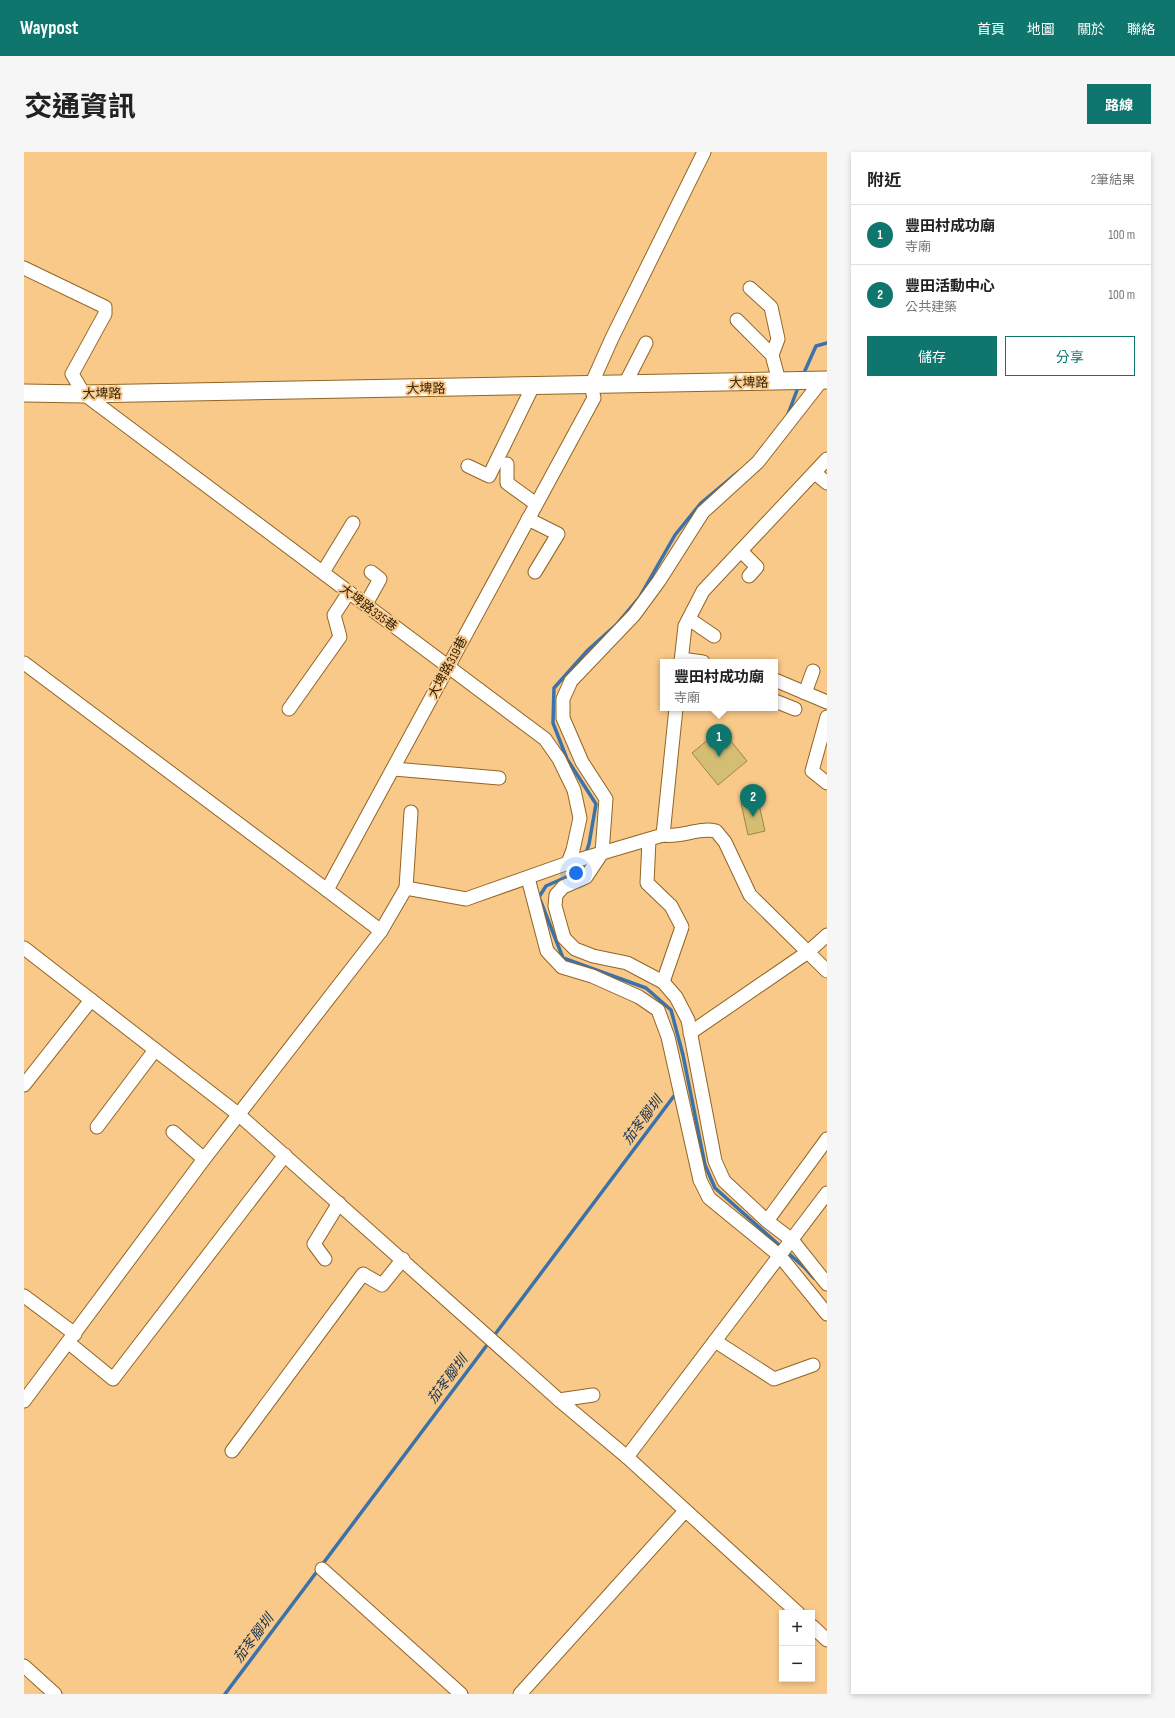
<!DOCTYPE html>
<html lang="zh-TW">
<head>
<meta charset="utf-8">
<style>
	:root { --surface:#fff; --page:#f6f6f6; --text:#222; --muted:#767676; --line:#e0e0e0; --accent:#0f766e }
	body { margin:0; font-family:"Sofia Sans Condensed","Noto Sans TC",sans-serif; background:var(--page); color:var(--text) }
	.controls { position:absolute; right:12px; bottom:12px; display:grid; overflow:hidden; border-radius:0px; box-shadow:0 2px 6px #0003 }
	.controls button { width:36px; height:36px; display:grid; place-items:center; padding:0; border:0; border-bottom:1px solid var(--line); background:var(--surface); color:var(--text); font:20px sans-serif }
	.you { position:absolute; left:552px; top:721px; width:14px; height:14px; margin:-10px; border:3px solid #fff; border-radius:50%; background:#1a73e8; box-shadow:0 0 0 6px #1a73e833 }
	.badge { display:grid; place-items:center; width:26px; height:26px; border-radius:50%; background:var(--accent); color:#fff; font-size:13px; font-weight:700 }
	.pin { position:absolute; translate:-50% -33px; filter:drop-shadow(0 1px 2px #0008) }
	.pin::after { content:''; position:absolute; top:21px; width:14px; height:12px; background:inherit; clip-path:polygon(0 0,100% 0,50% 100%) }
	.popup { position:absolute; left:636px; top:507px; width:118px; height:52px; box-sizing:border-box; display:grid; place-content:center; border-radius:0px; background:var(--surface); filter:drop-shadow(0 1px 3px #0005); font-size:13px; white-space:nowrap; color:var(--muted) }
	.popup b { font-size:15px; color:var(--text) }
	.popup::after { content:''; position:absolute; left:50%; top:100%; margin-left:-8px; border:8px solid transparent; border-top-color:var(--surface) }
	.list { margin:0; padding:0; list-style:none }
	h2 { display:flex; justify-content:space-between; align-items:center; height:52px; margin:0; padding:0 16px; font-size:17px }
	h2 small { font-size:13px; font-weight:400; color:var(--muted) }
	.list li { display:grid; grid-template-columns:26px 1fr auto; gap:12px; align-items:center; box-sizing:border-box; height:60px; padding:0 16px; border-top:1px solid var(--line) }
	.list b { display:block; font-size:15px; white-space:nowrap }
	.list p { margin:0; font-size:13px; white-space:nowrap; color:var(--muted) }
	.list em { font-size:13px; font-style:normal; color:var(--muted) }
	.actions { display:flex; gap:8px; padding:12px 16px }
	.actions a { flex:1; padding:9px 0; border:1px solid var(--accent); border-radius:0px; text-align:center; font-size:14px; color:var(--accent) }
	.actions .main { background:var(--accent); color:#fff }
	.map { position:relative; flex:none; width:803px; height:1542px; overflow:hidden; border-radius:0px }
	header { display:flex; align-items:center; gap:24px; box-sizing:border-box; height:56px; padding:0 20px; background:var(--accent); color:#fff }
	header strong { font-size:19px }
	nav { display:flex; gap:22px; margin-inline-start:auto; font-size:14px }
	.intro { display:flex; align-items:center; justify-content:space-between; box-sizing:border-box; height:96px; padding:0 24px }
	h1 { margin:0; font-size:28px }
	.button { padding:10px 18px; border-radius:0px; background:var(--accent); color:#fff; font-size:14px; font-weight:700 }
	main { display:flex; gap:24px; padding:0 24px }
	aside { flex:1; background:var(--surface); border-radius:0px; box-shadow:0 2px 6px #0003 }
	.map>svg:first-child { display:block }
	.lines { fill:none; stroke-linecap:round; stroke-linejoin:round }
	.stream { stroke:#3c72aa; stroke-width:3.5 }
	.building { fill:#d4be74; stroke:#9c873d }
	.minor-casing { stroke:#916524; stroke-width:15 }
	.major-casing { stroke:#916524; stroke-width:19 }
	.minor { stroke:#fff; stroke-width:13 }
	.major { stroke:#fff; stroke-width:17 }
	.labels { text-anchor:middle; stroke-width:4; stroke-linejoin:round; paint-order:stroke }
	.street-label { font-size:13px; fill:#332106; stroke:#f9c98a }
	.water-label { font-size:14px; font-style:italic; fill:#103155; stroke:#f9c98a }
</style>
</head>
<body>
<header>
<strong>Waypost</strong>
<nav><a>首頁</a><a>地圖</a><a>關於</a><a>聯絡</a></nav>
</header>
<div class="intro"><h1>交通資訊</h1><a class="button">路線</a></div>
<main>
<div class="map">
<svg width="803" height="1542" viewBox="0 0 803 1542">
	<rect width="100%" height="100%" fill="#f9c98a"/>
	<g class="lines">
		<g class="stream">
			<path d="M779,223l13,-29 11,-3"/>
			<path d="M764,262l11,-29"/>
			<path d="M562,701l3,-9 7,-40 -29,-45 -14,-36 1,-35 34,-38 29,-26 22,-26 36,-63 26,-32 37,-31"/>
			<path d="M560,709l-4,10 -34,15 -7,11 24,61 83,30 25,22 12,45 22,110 10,23 90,80 9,10"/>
			<path d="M201,1542l452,-602"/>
		</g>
	</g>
	<g class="building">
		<path d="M697,577l26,32 -29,24 -26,-32z"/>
		<path d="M734,648l7,31 -17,4 -7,-32z"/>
	</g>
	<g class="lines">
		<g class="minor-casing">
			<g id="minor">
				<path d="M0,116l81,39v7l-33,60 12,20 461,345 14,20 15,31 6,28 -7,32 -5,13"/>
				<path d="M726,136l21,19 7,32 -6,16"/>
				<path d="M713,168l35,35 7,26"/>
				<path d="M601,232l21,-41"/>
				<path d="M483,312v19l29,21"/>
				<path d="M444,314l21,10 44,-90"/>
				<path d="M791,321l12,10"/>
				<path d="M504,367l30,15 -23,38"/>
				<path d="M717,399l16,16 -8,9"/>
				<path d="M299,420l30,-49"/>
				<path d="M342,452l14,-25 -9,-7"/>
				<path d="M665,467l25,17"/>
				<path d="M657,507l22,3"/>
				<path d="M657,510l4,-36 18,-35 124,-132"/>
				<path d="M0,511l303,227"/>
				<path d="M751,528l52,22"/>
				<path d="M781,541l8,-22"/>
				<path d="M751,549l20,8"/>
				<path d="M265,557l51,-72 -6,-22 15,-23"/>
				<path d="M803,565l-15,54 15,12"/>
				<path d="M370,617l105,9"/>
				<path d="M639,683c18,3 35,-8 53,-4l9,11 25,53 77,76"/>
				<path d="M625,688l-2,43 24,23 11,21 -19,55"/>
				<path d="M504,726l19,73 15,16 30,9 47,21 19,13 10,27 32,143 9,18 71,58 47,58"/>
				<path d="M382,736l5,-76"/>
				<path d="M357,779l-54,-41 267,-492 -3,-13 21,-47 92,-186"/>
				<path d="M0,796l214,166 321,286 68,57 171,156"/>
				<path d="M666,881l118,-81 19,-17"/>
				<path d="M0,933l67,-85"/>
				<path d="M73,975l58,-77"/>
				<path d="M149,980l31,27"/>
				<path d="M803,987l-60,82 25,19 35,44"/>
				<path d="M743,1069l-43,-40 -9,-20 -27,-141 -12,-23 -13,-15 -36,-19 -34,-7 -18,-7 -11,-11 -9,-32 1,-11 7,-8 23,-10 16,-24 4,-54 -24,-37 -19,-44v-19l8,-18 63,-66 25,-34 44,-69 55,-50 64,-82"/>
				<path d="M301,1107l-11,-15 25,-41"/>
				<path d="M0,1144l51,38"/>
				<path d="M691,1189l59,38 39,-14"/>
				<path d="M45,1191l44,36 172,-224"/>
				<path d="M535,1248l34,-5"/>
				<path d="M0,1249l180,-242 177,-228 25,-43 60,11 102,-36 95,-28 13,-127"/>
				<path d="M208,1299l131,-177 19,11 21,-26"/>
				<path d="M603,1305l200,-264"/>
				<path d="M298,1417l139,125"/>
				<path d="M788,1474l15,14"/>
				<path d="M0,1514l31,28"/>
				<path d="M496,1542l165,-183"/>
			</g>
		</g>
		<g class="major-casing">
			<path id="major" d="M0,241l60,1 743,-14"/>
		</g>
		<use href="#minor" class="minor"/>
		<use href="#major" class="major"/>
	</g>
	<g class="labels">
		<g class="street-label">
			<text transform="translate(725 230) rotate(-1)" y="5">大埤路</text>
			<text transform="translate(402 236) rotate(-1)" y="5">大埤路</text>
			<text transform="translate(78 241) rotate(-1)" y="5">大埤路</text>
			<text transform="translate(345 455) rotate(37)" y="5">大埤路335巷</text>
			<text transform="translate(423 515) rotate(-62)" y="5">大埤路319巷</text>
		</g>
		<g class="water-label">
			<text transform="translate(618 968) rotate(-53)" y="5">茄苳腳圳</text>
			<text transform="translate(423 1227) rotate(-53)" y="5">茄苳腳圳</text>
			<text transform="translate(229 1486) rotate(-53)" y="5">茄苳腳圳</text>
		</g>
	</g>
</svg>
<div class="controls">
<button>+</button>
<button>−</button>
</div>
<div class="you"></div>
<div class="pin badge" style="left:695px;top:605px">1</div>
<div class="popup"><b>豐田村成功廟</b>寺廟</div>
<div class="pin badge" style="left:729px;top:665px">2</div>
</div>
<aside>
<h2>附近<small>2筆結果</small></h2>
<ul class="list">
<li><span class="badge">1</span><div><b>豐田村成功廟</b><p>寺廟</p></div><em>100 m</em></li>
<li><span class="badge">2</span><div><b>豐田活動中心</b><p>公共建築</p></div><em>100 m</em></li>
</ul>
<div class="actions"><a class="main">儲存</a><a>分享</a></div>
</aside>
</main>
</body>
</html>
